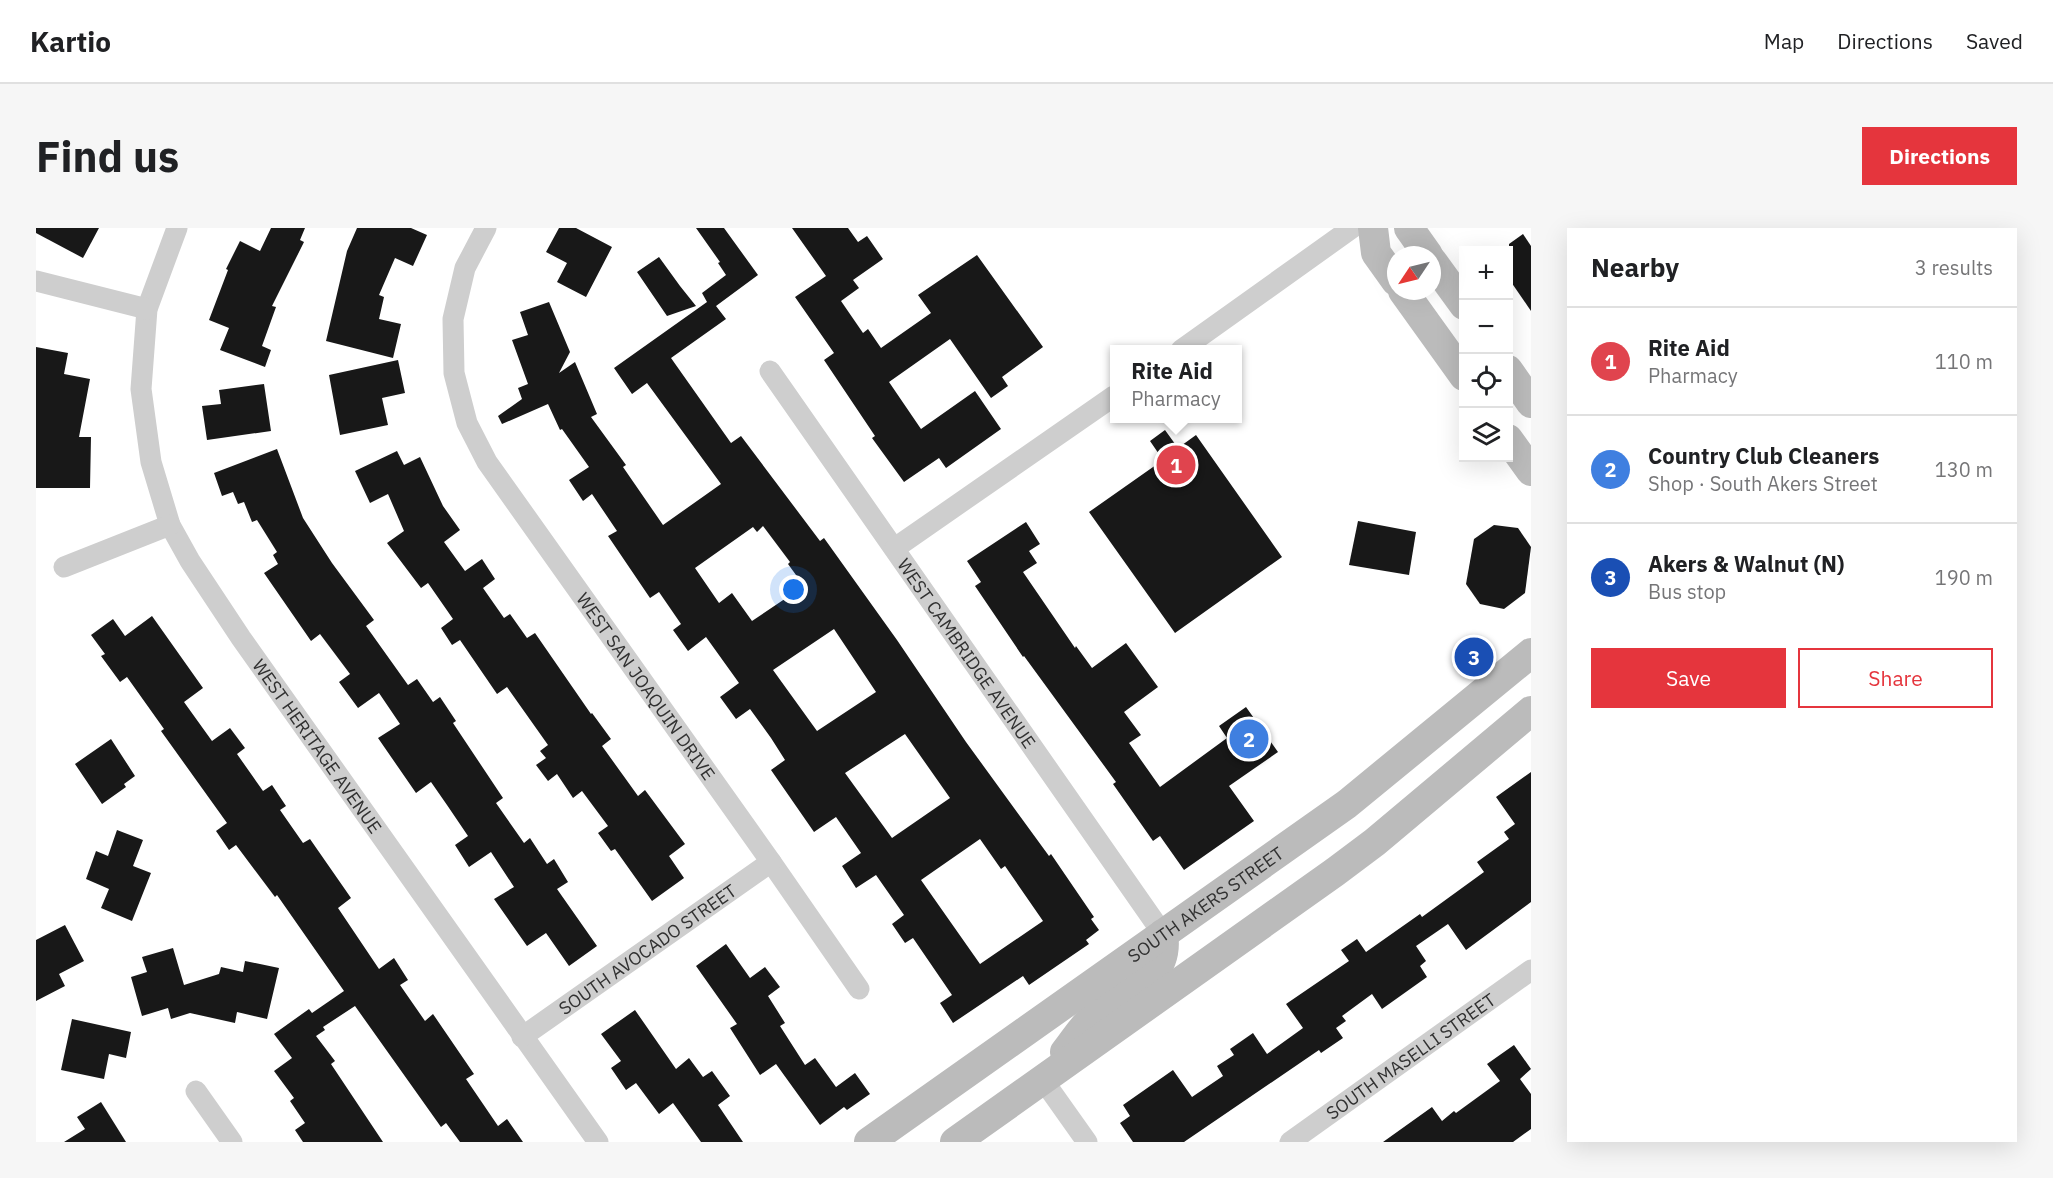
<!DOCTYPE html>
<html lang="en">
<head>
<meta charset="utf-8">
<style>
  body { margin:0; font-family:"IBM Plex Sans",sans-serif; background:#f6f6f6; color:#202124 }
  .controls { position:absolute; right:18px; top:18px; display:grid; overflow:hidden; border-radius:0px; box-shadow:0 6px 24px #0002 }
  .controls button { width:54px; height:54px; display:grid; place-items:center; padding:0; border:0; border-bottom:2px solid #e0e0e0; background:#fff; color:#202124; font:30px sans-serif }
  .compass { position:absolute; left:1351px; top:18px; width:54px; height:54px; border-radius:50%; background:#fff; box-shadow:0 6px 24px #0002; rotate:235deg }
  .you { position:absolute; left:758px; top:362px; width:21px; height:21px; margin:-15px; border:4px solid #fff; border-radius:50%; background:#1a73e8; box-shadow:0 0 0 9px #1a73e833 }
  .badge { display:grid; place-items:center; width:39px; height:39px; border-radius:50%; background:#e5353d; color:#fff; font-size:20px; font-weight:700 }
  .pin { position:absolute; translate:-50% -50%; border:3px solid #fff; box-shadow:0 2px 6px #0006 }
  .popup { position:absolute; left:1074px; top:117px; width:132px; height:78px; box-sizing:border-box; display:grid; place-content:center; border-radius:0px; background:#fff; filter:drop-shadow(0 2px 4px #0005); font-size:20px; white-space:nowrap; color:#757577 }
  .popup b { font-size:22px; color:#202124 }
  .popup::after { content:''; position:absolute; left:50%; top:100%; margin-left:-12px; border:12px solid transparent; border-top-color:#fff }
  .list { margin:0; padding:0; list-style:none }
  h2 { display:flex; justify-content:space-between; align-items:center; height:78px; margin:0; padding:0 24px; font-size:26px }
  h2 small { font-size:20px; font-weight:400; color:#757577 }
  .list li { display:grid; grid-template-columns:39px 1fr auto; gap:18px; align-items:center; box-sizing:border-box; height:108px; padding:0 24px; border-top:2px solid #e0e0e0 }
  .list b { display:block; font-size:22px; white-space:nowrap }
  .list p { margin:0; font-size:20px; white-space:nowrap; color:#757577 }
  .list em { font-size:20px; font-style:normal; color:#757577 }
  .actions { display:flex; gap:12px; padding:18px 24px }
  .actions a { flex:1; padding:14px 0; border:2px solid #e5353d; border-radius:0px; text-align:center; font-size:21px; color:#e5353d }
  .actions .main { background:#e5353d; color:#fff }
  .icon { flex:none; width:33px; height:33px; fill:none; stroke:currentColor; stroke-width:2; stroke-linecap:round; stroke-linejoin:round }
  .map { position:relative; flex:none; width:1495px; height:914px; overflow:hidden; border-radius:0px }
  header { display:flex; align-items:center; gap:36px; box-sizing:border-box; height:84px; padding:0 30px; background:#fff; border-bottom:2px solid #e0e0e0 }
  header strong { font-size:28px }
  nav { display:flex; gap:33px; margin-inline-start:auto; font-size:21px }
  .intro { display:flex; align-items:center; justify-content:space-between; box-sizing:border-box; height:144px; padding:0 36px }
  h1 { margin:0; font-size:42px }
  .button { padding:15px 27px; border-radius:0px; background:#e5353d; color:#fff; font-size:21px; font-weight:700 }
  main { display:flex; gap:36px; padding:0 36px }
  aside { flex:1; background:#fff; border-radius:0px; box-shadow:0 6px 24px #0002 }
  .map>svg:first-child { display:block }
</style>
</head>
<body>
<header>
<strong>Kartio</strong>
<nav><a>Map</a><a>Directions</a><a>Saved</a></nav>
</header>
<div class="intro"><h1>Find us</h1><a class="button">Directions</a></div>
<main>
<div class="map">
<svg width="1495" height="914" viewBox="0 0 1495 914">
  <rect width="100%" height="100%" fill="#fff"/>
  <g fill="#181818" fill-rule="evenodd">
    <path d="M0 0H63L47 30 0 5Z"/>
    <path d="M235 0H269L264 12 268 14 236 78 240 79 226 118 235 122 229 139 184 122 193 100 173 92 192 42 190 41 204 13 224 23Z"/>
    <path d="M321 0H375L391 7 377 38 359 30 343 67 348 69 343 91 365 96 357 130 290 113 311 23Z"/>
    <path d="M523 0H540L576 19 550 69 521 54 531 35 510 24Z"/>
    <path d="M660 0H688L722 47 680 78 690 91 635 130 695 215 705 208 784 313 788 310 861 412 930 514 1013 628 1015 626 1058 689 1055 691 1063 702 1050 712 1053 716 993 757 987 748 917 795 904 775 916 767 877 710 869 715 856 696 868 687 840 647 820 660 806 638 825 625 800 589 778 604 735 542 749 532 735 510 714 481 700 491 684 469 703 455 670 409 652 423 637 402 645 396 623 364 614 370 572 308 581 303 556 266 547 273 533 252 553 239 526 201 524 202 512 176 466 196 462 188 486 171 482 160 492 156 476 112 492 107 484 84 513 74 534 124 523 145 539 134 561 186 555 189 590 237 587 239 627 297 685 256 611 155 596 166 578 140 671 74 666 65 690 47 682 35 684 34ZM727 298 754 334 752 336 768 358 716 393 696 365 683 375 659 340 717 299 721 304ZM798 401 840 464 781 503 737 442ZM869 506 914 570 856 610 809 545ZM944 611 965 641 969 638 1007 693 944 736 885 652Z"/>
    <path d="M756 0H812L822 14 831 8 847 31 817 52 823 60 805 73 827 105 832 101 845 120 895 85 882 67 941 27 1007 119 966 149 972 158 955 170 914 111 853 154 885 201 939 163 965 201 910 240 903 230 868 254 836 210 839 208 788 132 798 125 759 69 790 48Z"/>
    <path d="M1487 6 1495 18V83L1473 51V16Z"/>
    <path d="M623 29 644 58 660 78 631 88 601 44Z"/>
    <path d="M0 119 32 125 28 146 54 151 43 209H55L54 260H0Z"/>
    <path d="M362 132 369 165 346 170 352 197 304 207 293 147Z"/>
    <path d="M228 156 235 203 171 212 166 178 185 176 183 162Z"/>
    <path d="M1129 202 1142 220 1160 207 1246 329 1139 405 1053 284 1127 232 1114 213Z"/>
    <path d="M241 221 267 290 296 335 338 392 330 398 372 457 381 451 397 474 404 469 420 493 417 495 467 570 460 575 488 615 494 610 511 636 518 631 532 654 521 661 561 718 533 738 510 705 491 718 458 671 478 659 455 624 433 639 419 617 432 608 411 577 395 554 380 565 342 510 364 496 343 465 322 480 303 454 314 446 284 406 275 413 228 345 242 336 237 327 241 324 221 292 216 294 208 274 202 276 197 264 186 268 178 245Z"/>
    <path d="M361 223 368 237 384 229 407 278 424 302 408 314 429 343 446 331 459 351 447 360 468 390 474 386 491 410 499 405 555 486 556 485 575 511 566 518 602 568 609 562 649 616 633 628 648 650 616 673 579 621 575 623 562 605 572 598 546 563 537 570 521 546 512 553 500 537 510 530 504 523 512 517 471 459 461 466 424 412 416 417 405 400 417 391 392 355 385 360 351 315 368 303 352 266 334 275 319 243Z"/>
    <path d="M1322 293 1380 304 1373 347 1313 337Z"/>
    <path d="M990 294 1004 316 993 323 1001 335 987 344 1039 420 1040 418 1056 440 1090 415 1122 459 1088 484 1105 507 1093 515 1124 559 1191 510 1183 498 1210 479 1242 524 1193 558 1218 593 1148 642 1124 608 1117 613 1077 556 1080 554 988 428 987 429 939 358 945 354 931 333Z"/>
    <path d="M1458 297 1482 300 1495 319 1489 365 1468 381 1444 376 1430 356 1438 311Z"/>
    <path d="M116 388 167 460 148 474 176 513 194 500 209 520 201 526 227 563 236 557 250 578 244 582 267 615 274 611 315 670 302 680 343 741 358 730 372 752 364 757 389 793 397 786 438 846 430 851 462 898 471 891 487 914H424L410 895 405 899 319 778 287 799 289 802 280 808 299 833 295 836 347 914H267L259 902 269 895 254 873 258 870 238 843 256 830 238 806 273 781 276 785 308 763 241 667 239 669 200 617 193 622 180 603 191 595 125 503 128 501 91 449 84 454 65 428 69 426 55 407 77 391 89 408Z"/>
    <path d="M75 511 99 548 88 556 90 559 66 576 39 536Z"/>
    <path d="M1495 544V674L1430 722 1412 696 1380 718 1390 733 1384 738 1391 749 1346 781 1336 766 1306 788 1310 793 1300 800 1307 810 1285 825 1283 822 1148 914H1097L1084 895 1094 888 1087 877 1137 842 1156 869 1187 848 1181 838 1198 827 1194 821 1217 805 1231 826 1267 800 1250 776 1313 733 1305 722 1321 711 1330 724 1384 686 1386 689 1448 644 1441 634 1473 611 1468 604 1479 596 1460 569Z"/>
    <path d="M81 602 107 612 97 638 115 645 96 693 65 680 73 661 50 651 60 623 72 628Z"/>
    <path d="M29 697 48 733 23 746 29 758 0 773V712Z"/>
    <path d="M690 716 714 750 729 739 744 759 732 768 749 795 744 798 769 837 779 830 800 859 819 845 834 866 811 882 808 879 784 897 740 836 724 847 694 800 701 796 660 738Z"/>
    <path d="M137 720 148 757 183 746 185 739 207 744 209 733 243 740 231 791 201 784 199 795 154 785 135 791 132 780 106 788 95 749 111 744 106 729Z"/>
    <path d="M599 782 640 841 653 830 667 849 676 843 694 868 682 877 707 914H665L637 875 623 886 600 855 590 862 575 840 585 833 565 806Z"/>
    <path d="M36 791 95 804 90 830 73 826 68 851 25 842Z"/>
    <path d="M1478 817 1495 841 1484 851 1495 866V901L1477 914H1347L1396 879 1406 893 1418 883 1420 885 1464 853 1451 836Z"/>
    <path d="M65 874 90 914H28L49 901 41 889Z"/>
  </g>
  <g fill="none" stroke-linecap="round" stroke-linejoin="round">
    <g stroke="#cecece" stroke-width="21">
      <path id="s1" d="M141 0 111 81 105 161 115 234 134 297 154 333 205 410 562 914"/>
      <path id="s2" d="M450 0 429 40 417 91 418 145 431 195 451 234 735 634 823 761"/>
      <path d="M0 53 111 81"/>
      <path d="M1145 122 1316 0"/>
      <path id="s3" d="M734 143 1127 706"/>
      <path d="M859 320 1078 168"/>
      <path d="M28 339 134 297"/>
      <path id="s4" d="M486 809 735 634"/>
      <path d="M1007 852 1051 914"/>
      <path d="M160 863 196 914"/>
      <path id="s5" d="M1254 914 1495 742"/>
    </g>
    <g stroke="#bbb" stroke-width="30">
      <path d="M1337 0 1340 25 1360 53"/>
      <path d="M1373 0 1392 27"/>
      <path d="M1396 33 1428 77"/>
      <path d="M1367 63 1428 148"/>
      <path d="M1472 142 1495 175"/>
      <path d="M1472 211 1495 243"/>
      <path d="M1029 824C1038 813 1046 799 1056 791 1086 766 1135 753 1127 706"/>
      <path id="s6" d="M833 914 1311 576 1495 425"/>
      <path d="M919 914 1299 644 1339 614 1495 483"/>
    </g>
  </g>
  <g text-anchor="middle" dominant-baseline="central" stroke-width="6" stroke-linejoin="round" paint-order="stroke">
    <g font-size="18" fill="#313131" stroke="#fff">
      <text stroke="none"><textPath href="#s3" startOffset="344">WEST CAMBRIDGE AVENUE</textPath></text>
      <text stroke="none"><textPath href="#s2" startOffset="522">WEST SAN JOAQUIN DRIVE</textPath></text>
      <text stroke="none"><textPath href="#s1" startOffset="572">WEST HERITAGE AVENUE</textPath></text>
      <text stroke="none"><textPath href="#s6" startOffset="412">SOUTH AKERS STREET</textPath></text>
      <text stroke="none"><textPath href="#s4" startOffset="153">SOUTH AVOCADO STREET</textPath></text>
      <text stroke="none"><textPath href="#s5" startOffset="148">SOUTH MASELLI STREET</textPath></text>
    </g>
  </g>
</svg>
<div class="controls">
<button>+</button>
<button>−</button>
<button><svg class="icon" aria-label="locate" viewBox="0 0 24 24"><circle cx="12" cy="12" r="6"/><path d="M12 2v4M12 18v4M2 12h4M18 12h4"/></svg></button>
<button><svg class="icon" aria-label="layers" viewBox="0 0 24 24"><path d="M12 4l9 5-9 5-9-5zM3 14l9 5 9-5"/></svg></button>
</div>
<svg class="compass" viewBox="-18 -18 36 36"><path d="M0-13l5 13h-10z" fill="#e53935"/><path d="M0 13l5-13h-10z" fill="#757577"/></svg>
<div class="you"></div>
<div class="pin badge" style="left:1140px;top:237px;background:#e0444e">1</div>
<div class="popup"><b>Rite Aid</b>Pharmacy</div>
<div class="pin badge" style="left:1213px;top:511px;background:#3f7fe0">2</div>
<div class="pin badge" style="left:1438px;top:429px;background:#1a4fb4">3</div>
</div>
<aside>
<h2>Nearby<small>3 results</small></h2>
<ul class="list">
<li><span class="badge" style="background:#e0444e">1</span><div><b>Rite Aid</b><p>Pharmacy</p></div><em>110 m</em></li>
<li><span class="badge" style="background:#3f7fe0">2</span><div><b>Country Club Cleaners</b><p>Shop · South Akers Street</p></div><em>130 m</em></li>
<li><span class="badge" style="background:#1a4fb4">3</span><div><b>Akers &amp; Walnut (N)</b><p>Bus stop</p></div><em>190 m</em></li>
</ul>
<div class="actions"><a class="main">Save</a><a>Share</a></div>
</aside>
</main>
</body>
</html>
